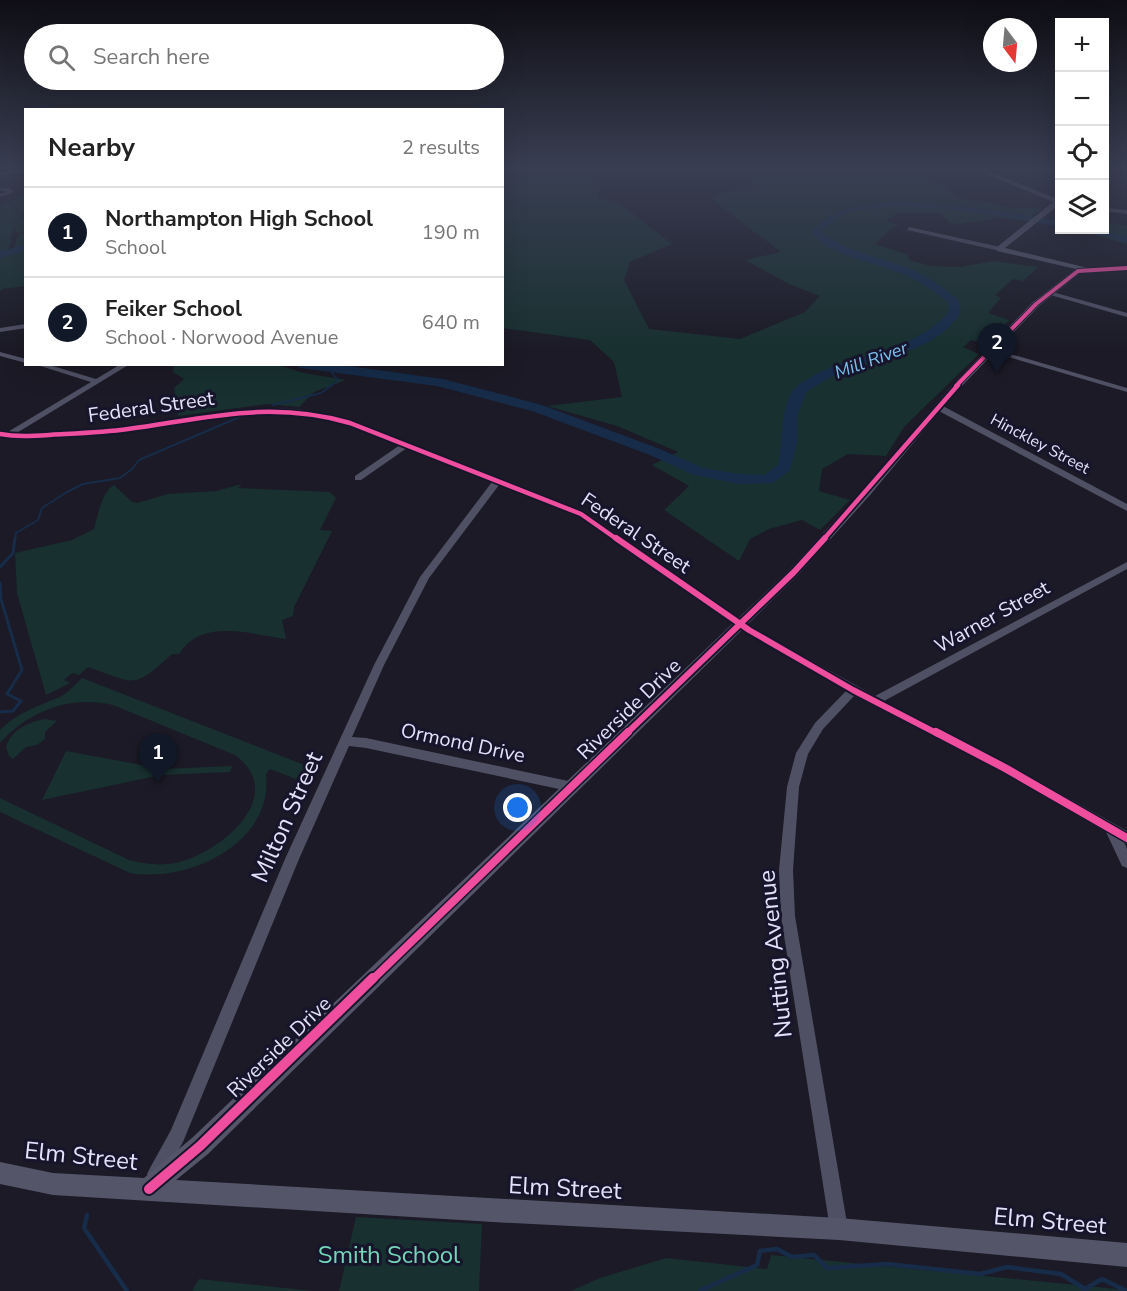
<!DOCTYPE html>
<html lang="en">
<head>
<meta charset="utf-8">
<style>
  body { margin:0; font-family:"Nunito Sans",sans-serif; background:#f6f6f6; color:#222 }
  .controls { position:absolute; right:18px; top:18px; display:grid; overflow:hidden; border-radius:0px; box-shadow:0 6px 24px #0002 }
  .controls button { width:54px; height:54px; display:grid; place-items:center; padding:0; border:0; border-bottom:2px solid #e0e0e0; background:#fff; color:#222; font:30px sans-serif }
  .compass { position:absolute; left:983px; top:18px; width:54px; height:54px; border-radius:50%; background:#fff; box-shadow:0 6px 24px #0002; rotate:164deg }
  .you { position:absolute; left:518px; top:808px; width:21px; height:21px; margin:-15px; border:4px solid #fff; border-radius:50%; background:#1a73e8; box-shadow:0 0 0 9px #1a73e833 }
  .badge { display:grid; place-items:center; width:39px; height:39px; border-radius:50%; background:#111827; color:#fff; font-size:20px; font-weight:700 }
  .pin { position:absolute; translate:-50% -50px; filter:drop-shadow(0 2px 3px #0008) }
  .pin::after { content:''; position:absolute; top:32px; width:21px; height:18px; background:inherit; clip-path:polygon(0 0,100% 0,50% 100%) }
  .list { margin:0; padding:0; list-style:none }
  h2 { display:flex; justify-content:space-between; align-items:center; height:78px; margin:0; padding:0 24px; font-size:26px }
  h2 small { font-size:20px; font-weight:400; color:#767676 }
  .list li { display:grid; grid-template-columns:39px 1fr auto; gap:18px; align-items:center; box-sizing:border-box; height:90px; padding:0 24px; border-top:2px solid #e0e0e0 }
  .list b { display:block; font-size:22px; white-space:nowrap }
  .list p { margin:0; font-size:20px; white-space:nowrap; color:#767676 }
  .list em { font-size:20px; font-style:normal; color:#767676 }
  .icon { flex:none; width:33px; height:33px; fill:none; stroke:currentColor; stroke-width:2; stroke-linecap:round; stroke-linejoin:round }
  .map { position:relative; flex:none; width:1127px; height:1291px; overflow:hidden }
  .search { position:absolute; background:#fff; box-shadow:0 6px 24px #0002; left:24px; top:24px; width:480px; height:66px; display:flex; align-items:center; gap:15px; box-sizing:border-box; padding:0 21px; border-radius:33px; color:#767676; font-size:22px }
  .panel { position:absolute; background:#fff; box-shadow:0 6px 24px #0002; left:24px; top:108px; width:480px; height:258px; border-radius:0px }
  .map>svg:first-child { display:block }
</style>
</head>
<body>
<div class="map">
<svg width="1127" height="1291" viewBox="0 0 1127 1291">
  <rect width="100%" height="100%" fill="#1b1a26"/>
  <g fill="#183030">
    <path d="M503 169H580L600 185 597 197 619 203 672 244 630 262 624 280 649 329 740 339 805 312 820 296 789 284 745 260 781 252 711 199 715 194 757 188 728 169H735L754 176 806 177 792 169H914L963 199 988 202 1010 208H1043L1026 221 996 217 994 219 953 225 938 213H898L886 221 899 225 893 227 875 244 908 255 909 260 931 266 961 267 993 261 1038 267 1023 281 1013 279 995 295 1001 298 988 313 1009 320 988 344 971 340 963 347 979 354 904 427 886 456 848 454 822 469 819 491 850 500 820 530 802 520 769 529 750 539 739 561 664 510 689 486 652 465 678 452 617 426 547 406 622 397 614 362 590 340 503 328Z"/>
    <path d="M25 195V210L19 222 25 215V232L15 233 17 225 9 239H12L7 253 13 251 19 234 25 233V286L2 289 0 292V206C10 203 16 197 25 195Z"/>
    <path d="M1105 221 1125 226 1127 224V244L1078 230 1061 235 1052 232 1060 230H1104Z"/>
    <path d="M275 364 304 373 346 380 314 392 299 407 267 404 178 416 174 388 184 379 173 372 174 365Z"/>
    <path d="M242 484 238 488 330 492 336 498 320 530 332 531 294 607 293 616 282 620 286 639C250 634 202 618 179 654H172C132 690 137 684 88 667L79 675 72 673 64 680 70 683 46 695 17 593 15 553 72 540 94 529C98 515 101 493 114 485L132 502 137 503 168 494 216 491Z"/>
    <path d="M82 678 307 766 296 779 270 769 266 774C274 843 189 883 130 873L0 812V798L129 860C145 864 159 866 175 863 219 854 290 796 235 755L113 705C70 695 29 711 0 743V730C18 712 38 706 60 697 68 693 75 684 82 678Z"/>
    <path d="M45 719 57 721 45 732V739L37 745 26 747 13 759 9 756 6 747C11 730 28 722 45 719Z"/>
    <path d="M66 751 163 769 232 766 230 772 161 775 42 800Z"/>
    <path d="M356 1217 482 1224 479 1291H339Z"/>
    <path d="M771 1255 1127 1290V1291H571L600 1278 666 1258 767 1269Z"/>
    <path d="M199 1279 313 1291H192Z"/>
  </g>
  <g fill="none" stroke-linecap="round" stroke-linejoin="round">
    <path stroke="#162c49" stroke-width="1.5" d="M328 368 338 380 330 386"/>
    <g stroke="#162c49" stroke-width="2">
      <path d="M273 405 321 393 332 385"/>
      <path d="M15 540 16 533 38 520 42 508 67 492 83 484 120 478 132 469 139 460 242 416"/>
    </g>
    <g stroke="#162c49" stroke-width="3">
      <path d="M0 567 13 553 15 538"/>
      <path d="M0 583 1 599 22 670 7 694 21 701 13 711 0 712"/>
    </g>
    <g stroke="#162c49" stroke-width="4.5">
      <path d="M87 1215 84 1228 127 1291"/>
      <path d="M699 1291 757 1265 760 1251 777 1249 792 1257 814 1255 827 1268 887 1264 980 1274 1007 1267 1061 1274 1085 1289 1102 1279 1127 1291"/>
    </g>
    <g fill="#162c49" fill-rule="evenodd">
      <path d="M892 202C949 203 1004 211 1060 221V227C1010 217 877 192 835 219 830 223 826 229 822 233 847 251 876 256 905 267 925 274 941 286 958 299L961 313C932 352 898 352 855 366 838 372 822 382 806 392L797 417V443L790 470 773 483 739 484 694 475 650 455 532 411 437 386 300 368 294 364H334L443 379 542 405 660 449 703 468 739 474 764 475 778 465C783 442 780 408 794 389 798 384 807 380 813 376 859 350 912 354 949 312L948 302C933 290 918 280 900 273 871 261 834 258 811 233 834 206 858 206 892 202Z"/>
      <path d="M1081 230H1097L1127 236V242Z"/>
      <path d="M26 244V250L0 258V252Z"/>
    </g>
    <g fill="#505065" fill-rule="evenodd">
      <path d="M26 171V173L0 174V172Z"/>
      <path d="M0 188H10L14 192 0 197V194L8 192 0 190Z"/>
      <path d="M1104 208 1127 210V214L1104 211Z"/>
      <path d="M909 227 1000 247 1003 249 1000 251 907 230Z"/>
      <path d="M1049 291 1127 313V317L1047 294V292Z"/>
      <path d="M26 324V328L0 332V328Z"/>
      <path d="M990 348 1127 388V392L988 351V349Z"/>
      <path d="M0 352 26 359V363L0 356Z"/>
      <path d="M34 364H46L96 379 121 364H130L15 434 119 428 217 413 270 408 297 409 323 413 353 421 584 512 753 628 875 696 1127 562V569L884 701 1009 765 1127 831V844L1124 842 1127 849V868L1122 866 1106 832 1001 771 854 696 823 729 808 754 799 787 793 870 795 916 848 1229 845 1235 839 1238 833 1235 830 1229 781 916 779 870 787 787 796 753 815 723 846 691 745 632 578 516 499 485 429 578 384 665 352 737 366 738 573 782 577 783 579 787 577 791 573 792 366 748 349 746 299 859 183 1142 162 1180 156 1183 150 1180 147 1174 150 1168 171 1130 285 859 374 665 420 577 492 482 407 448 361 480H355V476L400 445C357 428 316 412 268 413 220 414 174 425 127 432 105 435 82 435 59 437 41 438 17 443 0 436V432L6 433 91 382Z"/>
      <path d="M935 405H941L1127 504V511L935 409Z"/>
    </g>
    <path fill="#55556a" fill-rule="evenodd" d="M975 169H983L1060 200 1056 207 1005 248 1088 268 1127 266V270L1080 273 1039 306 955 393 870 495 798 575 208 1154 176 1180 839 1218 1127 1243V1267L839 1240 493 1222 53 1195 0 1184V1162L53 1173 144 1178 192 1138 790 569 862 491 949 389 1033 302 1076 269 997 251V247L1053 202Z"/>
    <g stroke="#17152b" stroke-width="6">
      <path id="cycleway-far4" d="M956 386 1036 304 1078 271 1127 268"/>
    </g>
    <g stroke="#17152b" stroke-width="8">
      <g id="cycleway-far3">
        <path d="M0 434C21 438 42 435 64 434 85 433 107 432 128 429 208 418 269 400 350 423L581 514 618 540"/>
        <path d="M823 540 958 385"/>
      </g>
    </g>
    <g stroke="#17152b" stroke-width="10">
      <g id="cycleway-far2">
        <path d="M616 538 749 630 853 690 938 734"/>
        <path d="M626 734 794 572 825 538"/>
      </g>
    </g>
    <g stroke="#17152b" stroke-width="11">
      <g id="cycleway-far1">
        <path d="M936 732 1005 768 1127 838"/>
        <path d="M372 980 628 732"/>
      </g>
    </g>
    <g stroke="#17152b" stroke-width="14">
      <path id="cycleway" d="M149 1189 200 1146 373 978"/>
    </g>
    <use href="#cycleway-far4" stroke="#ef4d9e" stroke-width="4"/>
    <use href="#cycleway-far3" stroke="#ef4d9e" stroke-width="4.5"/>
    <use href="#cycleway-far2" stroke="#ef4d9e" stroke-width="6"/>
    <use href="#cycleway-far1" stroke="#ef4d9e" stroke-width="8"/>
    <use href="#cycleway" stroke="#ef4d9e" stroke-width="10"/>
  </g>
  <linearGradient id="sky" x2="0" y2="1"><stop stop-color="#0f0e15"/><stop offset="0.48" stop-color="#393e52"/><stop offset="1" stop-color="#393e52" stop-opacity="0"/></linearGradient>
  <rect width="1127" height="350" fill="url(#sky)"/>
  <g text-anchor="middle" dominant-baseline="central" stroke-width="6" stroke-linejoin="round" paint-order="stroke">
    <g font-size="16" fill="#e3e1fc" stroke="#17152b">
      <text transform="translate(1040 444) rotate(28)">Hinckley Street</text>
    </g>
    <g font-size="18" font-style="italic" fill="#7bc1f0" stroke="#17152b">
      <text transform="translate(871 360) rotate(-20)">Mill River</text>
    </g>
    <g font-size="20" fill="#e3e1fc" stroke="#17152b">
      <text transform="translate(151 407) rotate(-8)">Federal Street</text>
      <text transform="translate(636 533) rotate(34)">Federal Street</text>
      <text transform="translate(992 617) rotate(-29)">Warner Street</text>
      <text transform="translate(629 709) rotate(-44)">Riverside Drive</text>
      <text transform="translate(463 743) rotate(12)">Ormond Drive</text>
      <text transform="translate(279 1047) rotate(-44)">Riverside Drive</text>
    </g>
    <g font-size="24" fill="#e3e1fc" stroke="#17152b">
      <text transform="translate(287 817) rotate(-66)">Milton Street</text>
      <text transform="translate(775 954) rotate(-96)">Nutting Avenue</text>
      <text transform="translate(81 1156) rotate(6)">Elm Street</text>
      <text transform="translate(565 1188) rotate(3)">Elm Street</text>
      <text transform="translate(1050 1221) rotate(5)">Elm Street</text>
    </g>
    <g font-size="24" fill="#74d5b7" stroke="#17152b">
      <text x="389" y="1255">Smith School</text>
    </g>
  </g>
</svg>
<div class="controls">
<button>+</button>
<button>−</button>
<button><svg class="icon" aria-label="locate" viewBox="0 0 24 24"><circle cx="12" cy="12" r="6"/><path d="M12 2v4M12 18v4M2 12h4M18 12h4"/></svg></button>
<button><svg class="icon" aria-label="layers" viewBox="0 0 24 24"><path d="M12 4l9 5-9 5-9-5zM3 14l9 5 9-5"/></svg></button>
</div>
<svg class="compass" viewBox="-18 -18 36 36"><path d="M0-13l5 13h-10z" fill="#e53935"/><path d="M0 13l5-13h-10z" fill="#767676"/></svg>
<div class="you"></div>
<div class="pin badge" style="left:158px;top:783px">1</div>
<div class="pin badge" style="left:997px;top:373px">2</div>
<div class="search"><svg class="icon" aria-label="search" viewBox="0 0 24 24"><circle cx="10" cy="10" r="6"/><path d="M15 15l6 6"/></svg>Search here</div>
<section class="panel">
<h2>Nearby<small>2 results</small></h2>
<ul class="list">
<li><span class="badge">1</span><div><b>Northampton High School</b><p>School</p></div><em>190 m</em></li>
<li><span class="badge">2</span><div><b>Feiker School</b><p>School · Norwood Avenue</p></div><em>640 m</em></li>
</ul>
</section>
</div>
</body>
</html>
